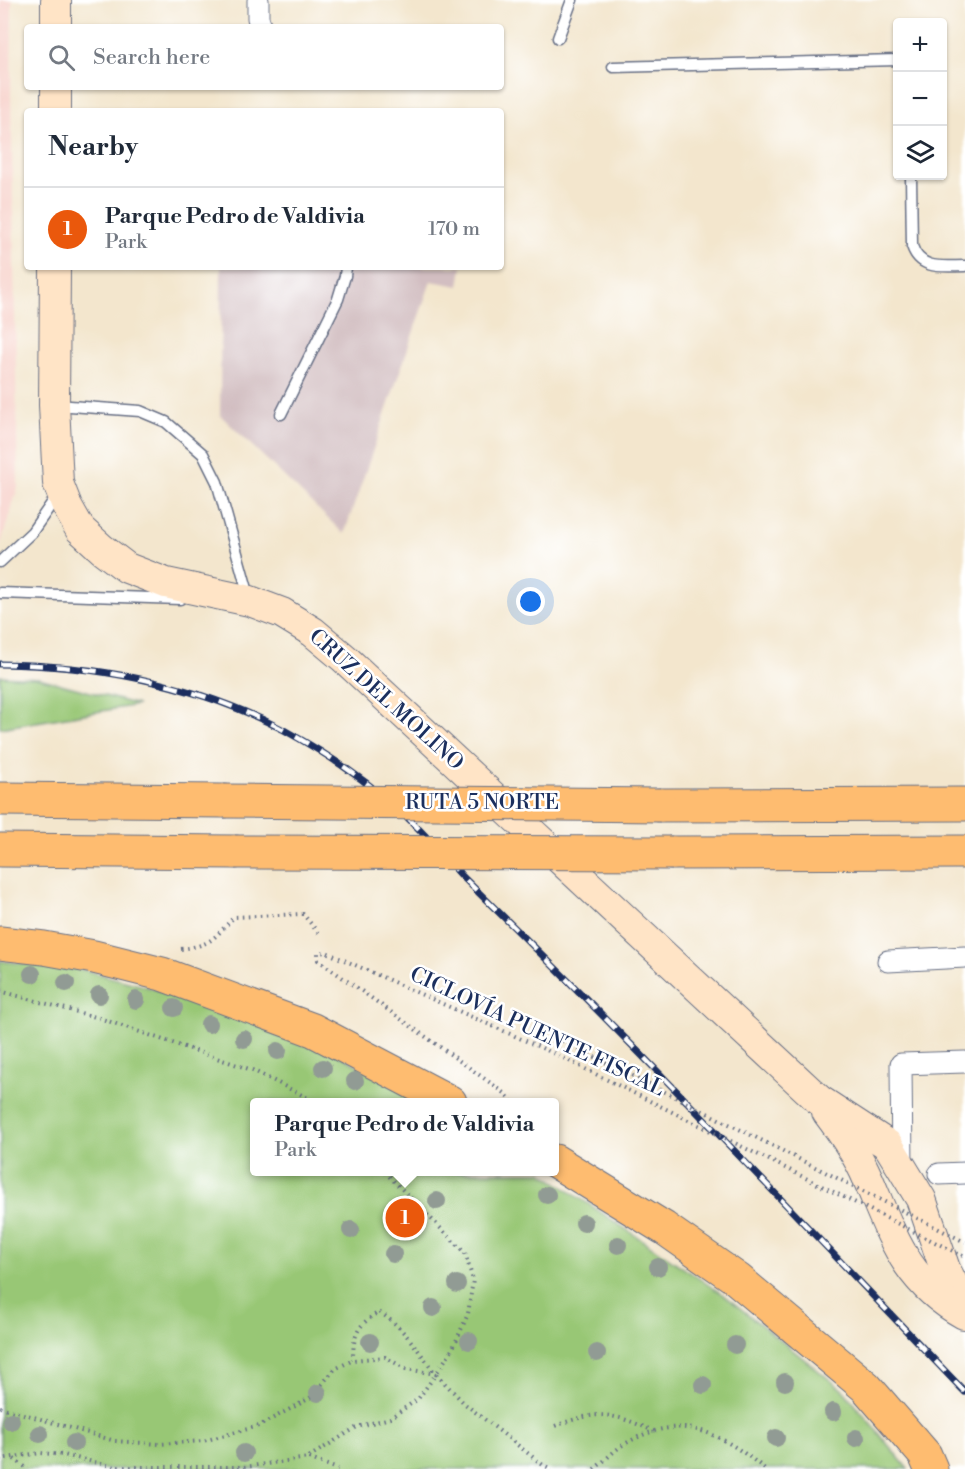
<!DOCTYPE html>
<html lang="en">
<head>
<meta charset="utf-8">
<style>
  body { margin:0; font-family:"Libre Bodoni",serif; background:#f6f6f7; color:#1f2937 }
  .controls { position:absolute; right:18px; top:18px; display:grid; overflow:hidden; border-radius:6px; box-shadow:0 2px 4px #0004 }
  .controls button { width:54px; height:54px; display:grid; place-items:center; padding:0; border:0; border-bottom:2px solid #e0e1e3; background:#fff; color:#1f2937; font:30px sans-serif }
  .you { position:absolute; left:531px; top:602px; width:21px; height:21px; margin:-15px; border:4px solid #fff; border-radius:50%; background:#1a73e8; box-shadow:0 0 0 9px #1a73e833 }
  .badge { display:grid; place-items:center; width:39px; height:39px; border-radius:50%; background:#ea580c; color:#fff; font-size:20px; font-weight:700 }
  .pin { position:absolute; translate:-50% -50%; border:3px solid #fff; box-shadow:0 2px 6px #0006 }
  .popup { position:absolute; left:250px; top:1098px; width:309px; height:78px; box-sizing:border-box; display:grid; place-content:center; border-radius:6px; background:#fff; filter:drop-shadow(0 2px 4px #0005); font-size:20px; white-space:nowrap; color:#747a83 }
  .popup b { font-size:22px; color:#1f2937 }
  .popup::after { content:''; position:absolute; left:50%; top:100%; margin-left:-12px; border:12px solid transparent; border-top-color:#fff }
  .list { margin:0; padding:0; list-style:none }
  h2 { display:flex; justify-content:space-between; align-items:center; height:78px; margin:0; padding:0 24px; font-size:26px }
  h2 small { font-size:20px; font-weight:400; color:#747a83 }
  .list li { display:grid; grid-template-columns:39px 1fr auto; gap:18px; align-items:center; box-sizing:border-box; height:84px; padding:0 24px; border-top:2px solid #e0e1e3 }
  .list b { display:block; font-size:22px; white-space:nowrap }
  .list p { margin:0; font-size:20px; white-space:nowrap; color:#747a83 }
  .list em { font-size:20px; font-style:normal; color:#747a83 }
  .icon { flex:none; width:33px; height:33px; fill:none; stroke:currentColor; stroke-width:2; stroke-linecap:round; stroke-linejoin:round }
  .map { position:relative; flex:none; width:965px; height:1469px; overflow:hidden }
  .search { position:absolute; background:#fff; box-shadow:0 2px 4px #0004; left:24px; top:24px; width:480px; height:66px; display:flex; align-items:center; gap:15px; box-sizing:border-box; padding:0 21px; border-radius:6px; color:#747a83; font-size:22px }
  .panel { position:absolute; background:#fff; box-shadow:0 2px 4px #0004; left:24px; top:108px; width:480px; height:162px; border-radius:6px }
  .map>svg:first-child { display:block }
</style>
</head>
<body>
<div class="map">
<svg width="965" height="1469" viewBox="0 0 965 1469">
  <rect width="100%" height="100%" fill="#fff"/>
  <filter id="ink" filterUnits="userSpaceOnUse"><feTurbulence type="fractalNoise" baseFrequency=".0167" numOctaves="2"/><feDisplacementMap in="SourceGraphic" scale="12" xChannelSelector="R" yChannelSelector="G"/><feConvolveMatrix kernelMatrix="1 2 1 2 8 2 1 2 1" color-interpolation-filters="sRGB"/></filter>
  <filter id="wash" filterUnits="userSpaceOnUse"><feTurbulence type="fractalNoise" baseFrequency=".008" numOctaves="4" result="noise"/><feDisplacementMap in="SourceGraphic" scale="24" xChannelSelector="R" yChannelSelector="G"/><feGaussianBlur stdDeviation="1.35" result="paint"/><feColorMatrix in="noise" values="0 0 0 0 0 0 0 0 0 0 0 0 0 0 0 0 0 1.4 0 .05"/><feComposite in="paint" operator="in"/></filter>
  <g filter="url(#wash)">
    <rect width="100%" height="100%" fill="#f3e6cd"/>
    <path fill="#f7d0c9" d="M0 0H12L11 95 18 487 0 546Z"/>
    <path fill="#d2bec1" d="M221 267H462L459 286 431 281 344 534 220 415Z"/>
    <g fill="#98c775" stroke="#5a7b6a" stroke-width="1.5">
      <path d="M0 676 39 678 138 705 0 728Z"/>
      <path d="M0 961 84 970 158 990 312 1040 423 1102H255V1172H541L725 1296 844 1391 908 1469H0Z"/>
    </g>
  </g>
  <g filter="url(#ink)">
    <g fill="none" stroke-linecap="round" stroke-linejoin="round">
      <g stroke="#676f85" stroke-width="13">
        <g id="lane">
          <path d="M558 38 572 0"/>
          <path d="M613 67 898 60"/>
          <path d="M911 176 912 246C920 271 944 266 965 266"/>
          <path d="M56 405 140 411 166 422 203 454 217 482 249 596"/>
          <path d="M281 414 338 299 345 276 346 267"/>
          <path d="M0 562 32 532 59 493"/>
          <path d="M0 593 180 599"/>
        </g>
      </g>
      <g stroke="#676f85" stroke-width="23">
        <g id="street">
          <path d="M258 0V18L261 27"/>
          <path d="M888 961 965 957"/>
          <path d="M902 1168 901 1064 965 1062"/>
          <path d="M939 1174 965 1173"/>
        </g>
      </g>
      <g stroke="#676f85" stroke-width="32">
        <g id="secondary">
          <path d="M56 27V0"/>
          <path d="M56 111V87"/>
          <path d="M55 267 54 405 58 483 67 506 80 529 102 549 127 568 166 583 250 601 282 613 313 632 344 658 819 1100 888 1145 921 1199 945 1269 965 1306"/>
          <path d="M827 1112C843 1133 858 1155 868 1179 893 1237 905 1281 964 1314"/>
        </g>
      </g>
      <g stroke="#676f85" stroke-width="35">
        <g id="highway">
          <path d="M0 799 224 801"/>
          <path d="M660 805 965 804"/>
          <path d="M0 850 235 852"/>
          <path d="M672 853 965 852"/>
          <path d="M0 943 44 948 94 957 162 974 313 1030 450 1102"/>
          <path d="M555 1161 664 1228 737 1279 866 1387 925 1455 931 1469"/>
        </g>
      </g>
      <g stroke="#676f85" stroke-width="4" stroke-dasharray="1.5 4.5" stroke-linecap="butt">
        <path d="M181 949C212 945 213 939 234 917L303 914 320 935"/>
        <path d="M0 991 99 1018 252 1070 316 1102"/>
        <path d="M512 1102 506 1094 318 960V953L326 952 553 1053"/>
        <path d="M385 1172 465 1253 473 1280 468 1314 453 1348 436 1374"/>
        <path d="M0 1407 115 1441 159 1444 203 1441 259 1426 310 1398 335 1369 353 1360 385 1357 406 1369 436 1374C418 1351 404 1327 379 1312 357 1325 353 1335 353 1360"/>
        <path d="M555 1426C600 1409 612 1413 654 1431"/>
        <path d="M309 1457 357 1427 390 1418 418 1399 436 1374 465 1404 543 1465 552 1469"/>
        <path d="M0 1459 40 1453 64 1455 115 1467H244L308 1458 338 1469"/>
        <path d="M14 1459 28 1469"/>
        <path d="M594 1469C604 1462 613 1451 623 1445 680 1411 718 1431 765 1469"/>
      </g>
      <use href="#lane" stroke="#fff" stroke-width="10"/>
      <use href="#street" stroke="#fff" stroke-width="21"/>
      <use href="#secondary" stroke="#ffe4c6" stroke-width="30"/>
      <use href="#highway" stroke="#febc70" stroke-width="33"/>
      <g stroke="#1b2f5e" stroke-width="7">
        <path id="rail" d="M0 664C99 665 195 684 284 730 324 752 363 778 397 808 421 829 441 853 462 876 484 898 507 920 529 942 678 1089 820 1241 965 1392"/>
      </g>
      <use href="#rail" stroke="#fff" stroke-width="4.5" stroke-dasharray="14" stroke-linecap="butt"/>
      <g stroke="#676f85" stroke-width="35" stroke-linecap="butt">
        <g id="highway-bridge">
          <path d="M224 801 660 805"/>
          <path d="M235 852 672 853"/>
        </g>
      </g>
      <g stroke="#676f85" stroke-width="4" stroke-dasharray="1.5 4.5" stroke-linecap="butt">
        <path d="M557 1038 965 1242"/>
        <path d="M553 1053 965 1257"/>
      </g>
      <use href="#highway-bridge" stroke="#febc70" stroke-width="33"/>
    </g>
    <g fill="#919b94">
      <circle cx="32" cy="974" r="9"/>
      <circle cx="66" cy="983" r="9"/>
      <circle cx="99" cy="995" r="9"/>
      <circle cx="136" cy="1000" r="9"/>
      <circle cx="174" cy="1008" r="9"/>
      <circle cx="209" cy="1024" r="9"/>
      <circle cx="244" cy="1039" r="9"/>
      <circle cx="278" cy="1051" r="9"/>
      <circle cx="323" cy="1068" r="9"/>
      <circle cx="355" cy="1081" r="9"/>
      <circle cx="547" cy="1195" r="9"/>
      <circle cx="437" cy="1201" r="9"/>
      <circle cx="584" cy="1223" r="9"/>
      <circle cx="351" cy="1230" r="9"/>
      <circle cx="618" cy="1245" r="9"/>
      <circle cx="393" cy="1254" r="9"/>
      <circle cx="658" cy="1267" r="9"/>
      <circle cx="457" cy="1284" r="9"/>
      <circle cx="433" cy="1308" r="9"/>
      <circle cx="469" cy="1341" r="9"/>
      <circle cx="370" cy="1342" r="9"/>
      <circle cx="735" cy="1345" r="9"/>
      <circle cx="597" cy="1353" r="9"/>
      <circle cx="785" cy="1382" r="9"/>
      <circle cx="703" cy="1385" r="9"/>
      <circle cx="318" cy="1393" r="9"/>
      <circle cx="833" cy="1412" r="9"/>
      <circle cx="11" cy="1421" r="9"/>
      <circle cx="40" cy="1434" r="9"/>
      <circle cx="776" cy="1438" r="9"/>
      <circle cx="856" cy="1438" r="9"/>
      <circle cx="74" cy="1443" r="9"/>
      <circle cx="244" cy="1453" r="9"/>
    </g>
  </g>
  <g text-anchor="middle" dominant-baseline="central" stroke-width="5" stroke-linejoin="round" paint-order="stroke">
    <g font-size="21" fill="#1b2f5e" stroke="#fff">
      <text transform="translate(386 700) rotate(42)">CRUZ DEL MOLINO</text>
      <text x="482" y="803">RUTA 5 NORTE</text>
      <text transform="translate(537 1032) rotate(25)">CICLOVÍA PUENTE FISCAL</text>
    </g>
  </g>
</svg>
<div class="controls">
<button>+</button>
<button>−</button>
<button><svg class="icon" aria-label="layers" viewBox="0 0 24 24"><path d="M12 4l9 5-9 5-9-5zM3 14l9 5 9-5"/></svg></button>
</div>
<div class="you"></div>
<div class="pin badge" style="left:405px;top:1218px">1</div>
<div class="popup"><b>Parque Pedro de Valdivia</b>Park</div>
<div class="search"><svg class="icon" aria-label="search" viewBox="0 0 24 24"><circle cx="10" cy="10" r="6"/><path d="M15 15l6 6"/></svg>Search here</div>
<section class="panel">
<h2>Nearby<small></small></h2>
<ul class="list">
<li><span class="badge">1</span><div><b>Parque Pedro de Valdivia</b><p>Park</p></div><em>170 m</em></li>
</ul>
</section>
</div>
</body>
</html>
